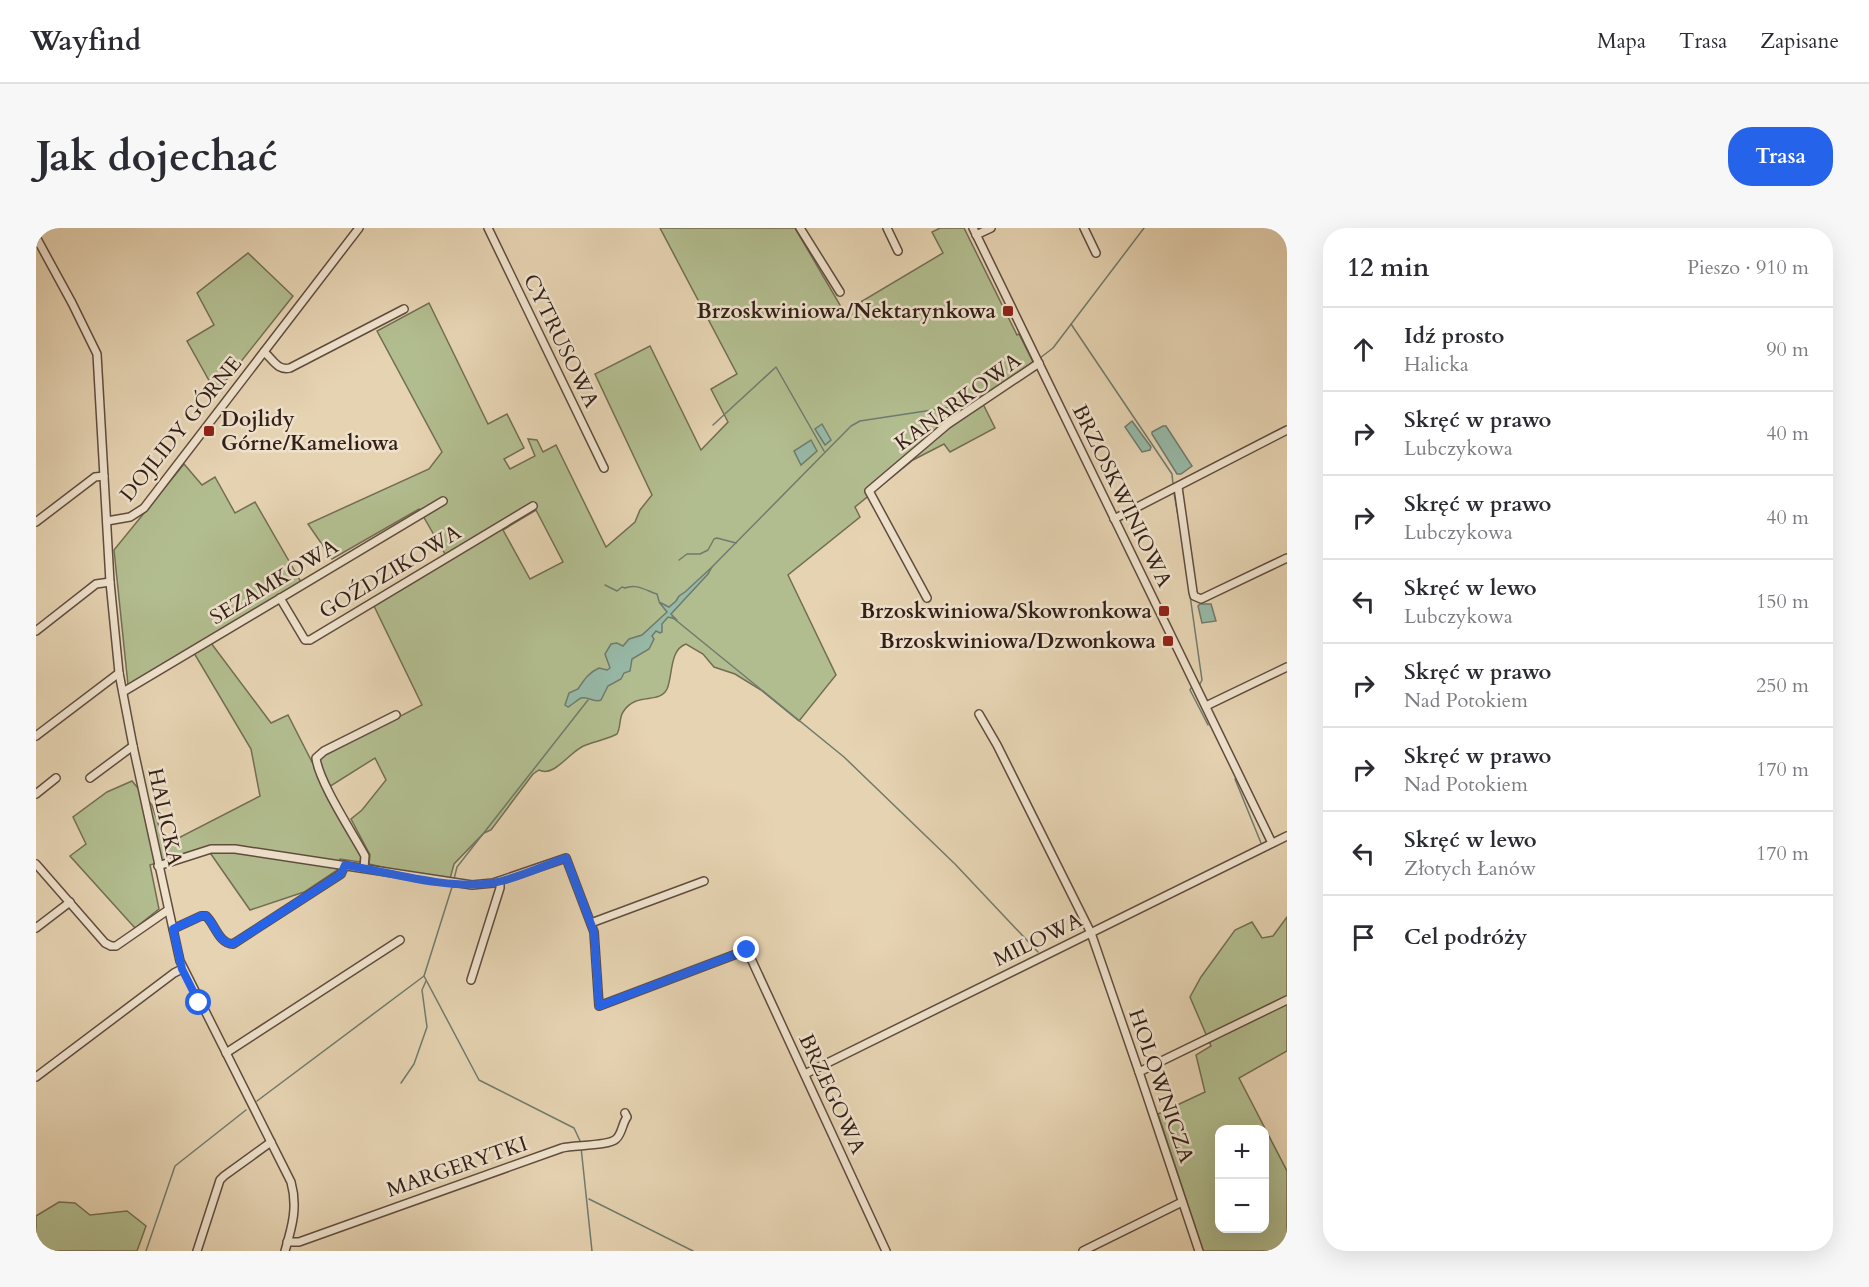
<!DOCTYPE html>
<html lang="pl">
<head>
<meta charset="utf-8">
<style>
  body { margin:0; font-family:Cardo,serif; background:#f7f7f7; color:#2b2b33 }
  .controls { position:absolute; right:18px; bottom:18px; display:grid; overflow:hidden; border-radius:12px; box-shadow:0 6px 24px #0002 }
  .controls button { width:54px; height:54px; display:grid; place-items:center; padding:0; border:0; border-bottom:2px solid #e1e1e2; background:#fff; color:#2b2b33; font:30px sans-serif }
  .stop { position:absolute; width:18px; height:18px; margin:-14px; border:4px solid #2563eb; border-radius:50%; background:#fff }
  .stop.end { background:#2563eb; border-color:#fff; box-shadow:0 2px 6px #0008 }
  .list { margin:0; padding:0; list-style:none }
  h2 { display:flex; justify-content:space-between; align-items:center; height:78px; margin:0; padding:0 24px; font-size:26px }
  h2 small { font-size:20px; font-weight:400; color:#7c7c81 }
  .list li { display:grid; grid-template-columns:39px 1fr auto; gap:18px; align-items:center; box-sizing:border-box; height:84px; padding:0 24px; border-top:2px solid #e1e1e2 }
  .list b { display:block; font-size:22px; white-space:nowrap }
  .list p { margin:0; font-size:20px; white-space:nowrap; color:#7c7c81 }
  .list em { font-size:20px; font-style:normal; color:#7c7c81 }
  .icon { flex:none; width:33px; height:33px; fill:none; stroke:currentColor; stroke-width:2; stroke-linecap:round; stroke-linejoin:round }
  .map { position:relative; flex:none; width:1251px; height:1023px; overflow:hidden; border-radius:24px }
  header { display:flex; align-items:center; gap:36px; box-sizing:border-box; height:84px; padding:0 30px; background:#fff; border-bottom:2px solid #e1e1e2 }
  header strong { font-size:28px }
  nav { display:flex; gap:33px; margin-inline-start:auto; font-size:21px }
  .intro { display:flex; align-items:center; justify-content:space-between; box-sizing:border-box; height:144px; padding:0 36px }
  h1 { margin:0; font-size:42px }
  .button { padding:15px 27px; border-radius:24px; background:#2563eb; color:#fff; font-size:21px; font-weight:700 }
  main { display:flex; gap:36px; padding:0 36px }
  aside { flex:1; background:#fff; border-radius:24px; box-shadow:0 6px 24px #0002 }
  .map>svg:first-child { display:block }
</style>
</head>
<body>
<header>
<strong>Wayfind</strong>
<nav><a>Mapa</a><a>Trasa</a><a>Zapisane</a></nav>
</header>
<div class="intro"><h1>Jak dojechać</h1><a class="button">Trasa</a></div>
<main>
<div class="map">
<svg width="1251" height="1023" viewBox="0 0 1251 1023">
  <rect width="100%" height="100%" fill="#e6d3b2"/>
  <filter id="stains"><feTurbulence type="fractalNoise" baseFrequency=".00333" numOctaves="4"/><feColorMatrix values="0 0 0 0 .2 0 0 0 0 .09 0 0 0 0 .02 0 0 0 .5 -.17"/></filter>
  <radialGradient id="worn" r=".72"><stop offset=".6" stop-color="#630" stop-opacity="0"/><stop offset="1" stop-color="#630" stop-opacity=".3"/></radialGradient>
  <g fill="#b2bd8f" stroke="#726e54" stroke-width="1.5" fill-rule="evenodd">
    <path d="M624 0H759L808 84 907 25 896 4 904 0H928L981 107 983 106 997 134 944 170 959 200 914 224 908 216 877 232 819 279 824 289 752 347 800 447 763 493 725 462 699 446 678 439 667 426 650 416C633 422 637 448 631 461 623 477 600 463 587 484 583 490 585 499 581 506 571 511 561 513 550 517 534 522 519 550 503 542L497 546 455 602 448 605 418 636 414 651 376 646 333 636 334 627 315 591 326 582 350 552 339 530 288 562 325 628 324 634 304 631 301 642 268 664 214 682 170 619 114 637 123 681 99 700 34 628 50 616 37 589 71 564 96 553 116 577 129 617 224 568 215 521 158 425 175 415 235 495 252 487 276 534 386 477 338 378 413 333 383 281 296 331 272 296 393 241 406 224 341 103 393 75 452 196 471 186 488 220 468 231 474 241 499 228 492 211 501 212 507 224 520 217 570 319 599 294 604 282 616 267 559 146 614 118 665 222 692 194 675 161 701 146ZM500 282 527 334 494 351 467 302Z"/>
    <path d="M212 25 257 68 180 165 151 113 178 97 161 65Z"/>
    <path d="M148 236 166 257 179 249 199 285 219 274 265 354 92 457 78 322Z"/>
    <path d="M1251 689V823L1203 850 1251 943V1023H1167L1122 886 1169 864 1160 827 1175 818 1154 769 1165 749 1199 702 1216 694 1226 710 1237 708ZM1184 902H1228V1000H1184Z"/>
    <path d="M23 974 39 975 54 987 91 983 110 998 101 1023H0V988Z"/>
  </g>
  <g fill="#97b9a7" stroke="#6f7b6e" stroke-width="1.5">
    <path d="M1096 193 1115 219 1114 222 1106 224 1089 199Z"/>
    <path d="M786 196 795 212 789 217 779 201Z"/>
    <path d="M1127 198H1130L1156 238 1145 246H1141L1116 206V204Z"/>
    <path d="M775 212 781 223 765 237 758 223Z"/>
    <path d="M676 339 672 346 635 386 640 391 632 389 626 396V404L624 405 620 403 616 408 618 411 613 421 596 431 594 443 588 445 585 451 572 458 565 472C557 475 553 468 545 470 541 472 536 477 532 479L529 477 533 465 542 461C548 452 552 445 563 440L571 442 574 440 569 426 575 416 581 415 587 418 593 411 606 407 631 384 623 374 633 379 640 373 643 368 649 364Z"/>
    <path d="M1164 376H1175L1180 393 1166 395 1162 378Z"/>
  </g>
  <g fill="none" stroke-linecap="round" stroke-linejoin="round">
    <g stroke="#6f7b6e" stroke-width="1.5">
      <path d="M1035 96 1136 246 1137 256"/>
      <path d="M1004 130 1017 120 1108 0"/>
      <path d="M677 197 740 139 788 223"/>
      <path d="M1138 265 1145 304"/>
      <path d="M1147 318 1166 452 1164 456"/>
      <path d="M643 332 651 326H664L672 322 678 311 681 310 700 315"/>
      <path d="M676 339 815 198 824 193 929 177 941 173 997 134"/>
      <path d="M569 357 581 363 586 359 589 360C600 355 611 363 621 366L623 373"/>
      <path d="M636 389 808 529 919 636 1002 724"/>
      <path d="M1155 460 1154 462 1172 497"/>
      <path d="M1199 551 1225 615"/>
      <path d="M418 651 421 639 552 472"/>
      <path d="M1138 668 1228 623"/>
      <path d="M388 748 443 852 538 900 545 915"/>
      <path d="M365 855 378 836 391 799 386 762 390 753"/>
      <path d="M221 873 388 748 416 659"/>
      <path d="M545 919 556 1023"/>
      <path d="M553 971 657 1023"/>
      <path d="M110 1023 139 938 210 882"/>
    </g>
    <g stroke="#604c3e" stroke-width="10">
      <g id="street">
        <path d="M452 0 568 240"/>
        <path d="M764 0 804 64"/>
        <path d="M851 0 862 23"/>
        <path d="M937 0 1236 615"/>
        <path d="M1048 0 1060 25"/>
        <path d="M940 7 955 0"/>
        <path d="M0 9 36 75 61 126 74 354 83 445 97 518 144 733 255 954C262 979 256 999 249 1023"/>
        <path d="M228 124C237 131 241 143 254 140L368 81"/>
        <path d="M1142 259 1157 364 1158 368 1165 371 1251 330"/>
        <path d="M1078 291 1251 202"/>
        <path d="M71 293 94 289 108 280 323 0"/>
        <path d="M0 294 59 249 68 248"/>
        <path d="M244 370 269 412H274L497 278"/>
        <path d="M891 370 833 263 912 196 1003 135"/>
        <path d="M0 403 60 356 74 354"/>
        <path d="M87 464 407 273"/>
        <path d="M1170 478 1251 439"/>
        <path d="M943 486 961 517 1055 705 1103 844 1163 1023"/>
        <path d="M0 508 83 445"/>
        <path d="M54 550 97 518"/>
        <path d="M0 566 20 550"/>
        <path d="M0 636 69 715 75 718H80L132 682"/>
        <path d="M122 638 175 621H199L436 657 457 655 530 630 558 704 563 778 711 722 850 1023"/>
        <path d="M328 640 329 628C316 604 283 554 280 530L288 523 360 487"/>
        <path d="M555 695 668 653"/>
        <path d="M0 700 34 674"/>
        <path d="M137 701 165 688H170C179 696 183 716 197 716L305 646 309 637"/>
        <path d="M435 752 464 660V653"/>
        <path d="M190 825 364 712"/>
        <path d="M1103 844 1251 772"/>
        <path d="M769 846 1251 608"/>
        <path d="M0 849 138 745 146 741"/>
        <path d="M251 1014H263L526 920C537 917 573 918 580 911 586 906 586 896 591 889L589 885"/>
        <path d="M161 1023 184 952 188 948 235 914"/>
        <path d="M1047 1023 1146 974"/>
      </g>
    </g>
    <use href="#street" stroke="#efe2cd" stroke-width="7"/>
  </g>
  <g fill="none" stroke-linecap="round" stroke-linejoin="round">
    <path stroke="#2563eb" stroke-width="8" d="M163 775 146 741 137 701 165 688H170C179 696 183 716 197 716L305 646 309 637C353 644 412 662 456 655 481 651 506 638 530 630L558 704 563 778 711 722"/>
  </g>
  <g fill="#8f2418" stroke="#efe2cd" stroke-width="2">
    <rect x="966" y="77" width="12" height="12" rx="3"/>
    <rect x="167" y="197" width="12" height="12" rx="3"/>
    <rect x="1122" y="377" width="12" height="12" rx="3"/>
    <rect x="1126" y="407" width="12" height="12" rx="3"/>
  </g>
  <g text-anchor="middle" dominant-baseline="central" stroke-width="5" stroke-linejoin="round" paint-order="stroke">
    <g font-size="21" font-weight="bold" fill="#331f18" stroke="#efe2cd" text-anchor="end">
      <text x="960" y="83">Brzoskwiniowa/Nektarynkowa</text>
      <text x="185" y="191" text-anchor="start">Dojlidy<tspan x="185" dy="24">Górne/Kameliowa</tspan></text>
      <text x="1116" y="383">Brzoskwiniowa/Skowronkowa</text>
      <text x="1120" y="413">Brzoskwiniowa/Dzwonkowa</text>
    </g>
    <g font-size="21" fill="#331f18" stroke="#efe2cd">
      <text transform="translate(525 113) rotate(64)">CYTRUSOWA</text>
      <text transform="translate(922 174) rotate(-36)">KANARKOWA</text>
      <text transform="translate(145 201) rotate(-51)">DOJLIDY GÓRNE</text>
      <text transform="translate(1086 268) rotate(64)">BRZOSKWINIOWA</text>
      <text transform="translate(354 344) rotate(-31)">GOŹDZIKOWA</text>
      <text transform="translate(238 354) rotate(-31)">SEZAMKOWA</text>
      <text transform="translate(129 589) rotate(78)">HALICKA</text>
      <text transform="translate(1002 712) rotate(-26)">MILOWA</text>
      <text transform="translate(1125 858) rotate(71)">HOLOWNICZA</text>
      <text transform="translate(796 866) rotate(65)">BRZEGOWA</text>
      <text transform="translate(421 939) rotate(-19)">MARGERYTKI</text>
    </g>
  </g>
  <rect width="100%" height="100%" filter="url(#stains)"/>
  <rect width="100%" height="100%" fill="url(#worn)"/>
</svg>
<div class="controls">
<button>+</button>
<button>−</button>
</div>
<div class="stop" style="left:163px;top:775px"></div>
<div class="stop end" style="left:711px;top:722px"></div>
</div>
<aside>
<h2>12 min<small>Pieszo · 910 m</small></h2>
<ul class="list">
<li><svg class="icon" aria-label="ahead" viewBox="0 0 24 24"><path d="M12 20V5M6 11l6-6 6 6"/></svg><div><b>Idź prosto</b><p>Halicka</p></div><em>90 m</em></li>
<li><svg class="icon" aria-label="right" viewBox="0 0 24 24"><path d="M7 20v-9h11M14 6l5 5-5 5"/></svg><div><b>Skręć w prawo</b><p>Lubczykowa</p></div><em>40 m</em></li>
<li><svg class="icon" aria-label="right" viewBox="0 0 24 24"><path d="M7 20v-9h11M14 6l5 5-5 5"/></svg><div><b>Skręć w prawo</b><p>Lubczykowa</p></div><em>40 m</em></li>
<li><svg class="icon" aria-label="left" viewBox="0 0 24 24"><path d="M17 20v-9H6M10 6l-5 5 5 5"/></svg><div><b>Skręć w lewo</b><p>Lubczykowa</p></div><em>150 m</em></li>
<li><svg class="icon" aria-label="right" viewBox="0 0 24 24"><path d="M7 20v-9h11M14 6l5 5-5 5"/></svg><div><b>Skręć w prawo</b><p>Nad Potokiem</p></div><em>250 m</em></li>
<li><svg class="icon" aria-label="right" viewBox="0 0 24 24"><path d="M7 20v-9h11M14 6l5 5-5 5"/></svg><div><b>Skręć w prawo</b><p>Nad Potokiem</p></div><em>170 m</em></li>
<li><svg class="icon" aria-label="left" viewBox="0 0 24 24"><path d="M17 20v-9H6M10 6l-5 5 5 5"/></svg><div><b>Skręć w lewo</b><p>Złotych Łanów</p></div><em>170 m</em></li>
<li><svg class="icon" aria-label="arrive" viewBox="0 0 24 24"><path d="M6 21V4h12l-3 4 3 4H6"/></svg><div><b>Cel podróży</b></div></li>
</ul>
</aside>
</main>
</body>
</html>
